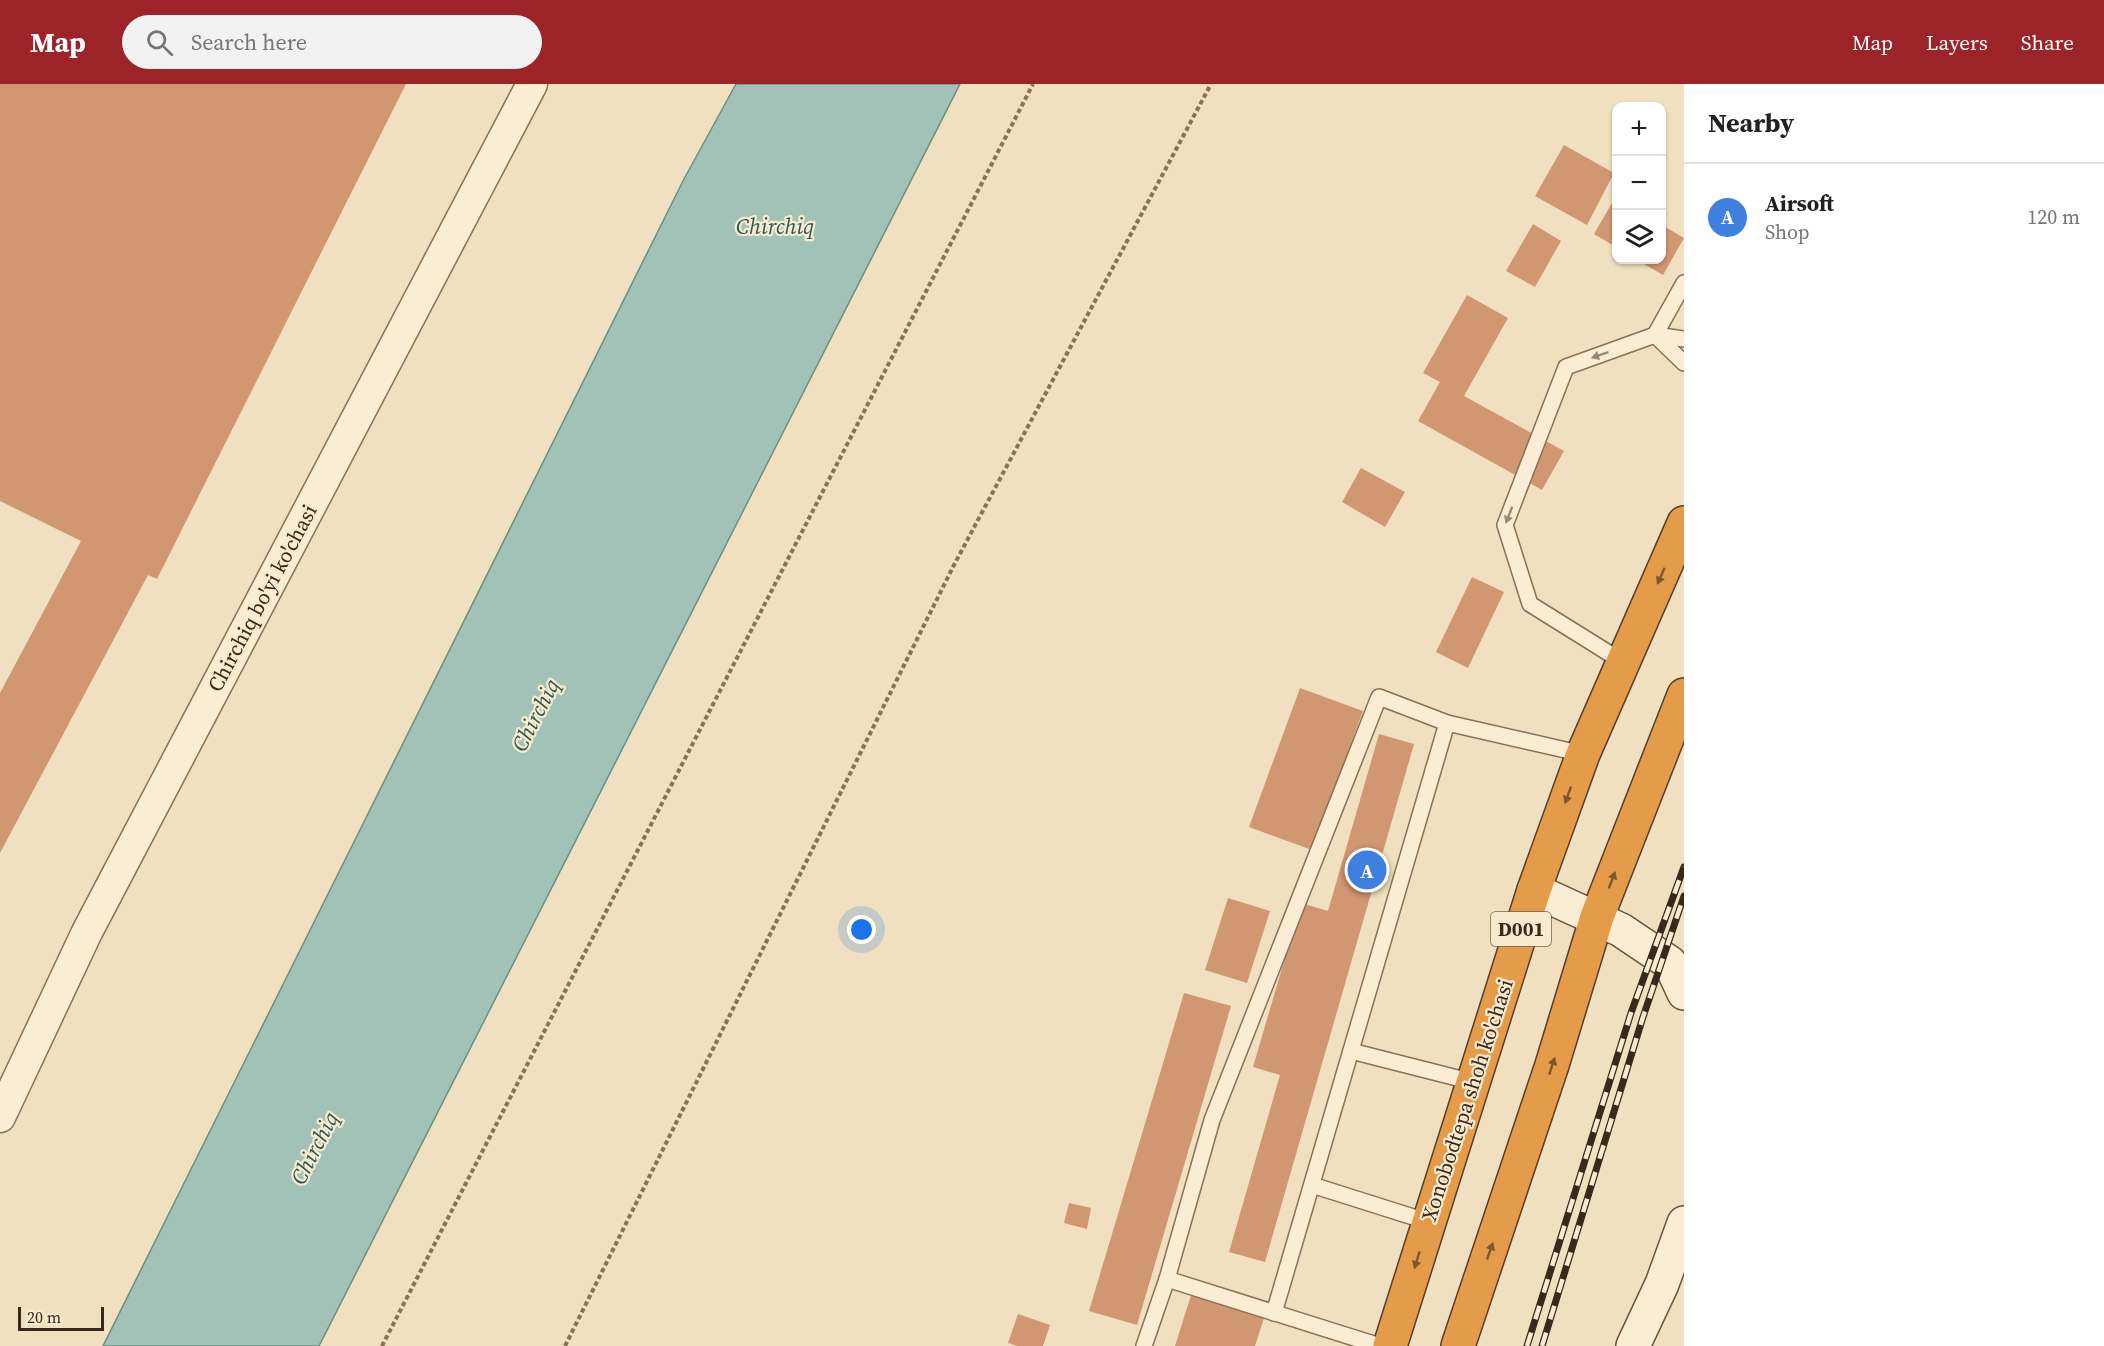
<!DOCTYPE html>
<html lang="en">
<head>
<meta charset="utf-8">
<style>
  body { margin:0; font-family:"Source Serif 4",serif; background:#f2f2f2; color:#202124 }
  .controls { position:absolute; right:18px; top:18px; display:grid; overflow:hidden; border-radius:12px; box-shadow:0 2px 4px #0004 }
  .controls button { width:54px; height:54px; display:grid; place-items:center; padding:0; border:0; border-bottom:2px solid #e0e0e0; background:#fff; color:#202124; font:30px sans-serif }
  .scale { position:absolute; left:18px; bottom:15px; width:86px; box-sizing:border-box; padding-left:6px; border:3px solid #38291c; border-top:0; font-size:16px; line-height:21px; white-space:nowrap; color:#38291c; -webkit-text-stroke:4px #f7eacf; paint-order:stroke }
  .you { position:absolute; left:862px; top:846px; width:21px; height:21px; margin:-15px; border:4px solid #fff; border-radius:50%; background:#1a73e8; box-shadow:0 0 0 9px #1a73e833 }
  .badge { display:grid; place-items:center; width:39px; height:39px; border-radius:50%; background:#9c2328; color:#fff; font-size:20px; font-weight:700 }
  .pin { position:absolute; translate:-50% -50%; border:3px solid #fff; box-shadow:0 2px 6px #0006 }
  .list { margin:0; padding:0; list-style:none }
  h2 { display:flex; justify-content:space-between; align-items:center; height:78px; margin:0; padding:0 24px; font-size:26px }
  h2 small { font-size:20px; font-weight:400; color:#757577 }
  .list li { display:grid; grid-template-columns:39px 1fr auto; gap:18px; align-items:center; box-sizing:border-box; height:108px; padding:0 24px; border-top:2px solid #e0e0e0 }
  .list b { display:block; font-size:22px; white-space:nowrap }
  .list p { margin:0; font-size:20px; white-space:nowrap; color:#757577 }
  .list em { font-size:20px; font-style:normal; color:#757577 }
  .icon { flex:none; width:33px; height:33px; fill:none; stroke:currentColor; stroke-width:2; stroke-linecap:round; stroke-linejoin:round }
  .map { position:relative; flex:none; width:1684px; height:1262px; overflow:hidden }
  header { display:flex; align-items:center; gap:36px; box-sizing:border-box; height:84px; padding:0 30px; background:#9c2328; color:#fff }
  header strong { font-size:28px }
  nav { display:flex; gap:33px; margin-inline-start:auto; font-size:21px }
  .search { width:420px; height:54px; background:#f2f2f2; display:flex; align-items:center; gap:15px; box-sizing:border-box; padding:0 21px; border-radius:33px; color:#757577; font-size:22px }
  main { display:flex }
  aside { flex:1; background:#fff }
  .map>svg:first-child { display:block }
</style>
</head>
<body>
<header>
<strong>Map</strong>
<div class="search"><svg class="icon" aria-label="search" viewBox="0 0 24 24"><circle cx="10" cy="10" r="6"/><path d="M15 15l6 6"/></svg>Search here</div>
<nav><a>Map</a><a>Layers</a><a>Share</a></nav>
</header>
<main>
<div class="map">
<svg width="1684" height="1262" viewBox="0 0 1684 1262">
  <rect width="100%" height="100%" fill="#f0e0bf"/>
  <path fill="#a2c2b8" stroke="#699085" stroke-width="1.5" d="M736 0H960L319 1262H103L684 95Z"/>
  <g fill="#d19773">
    <path d="M0 0H406L157 495 148 491 0 769V609L81 457 0 417Z"/>
    <path d="M1564 61 1614 89 1587 141 1535 112Z"/>
    <path d="M1616 112V163L1594 150Z"/>
    <path d="M1533 140 1561 157 1535 203 1506 187Z"/>
    <path d="M1662 141 1684 154 1663 191 1637 176H1662Z"/>
    <path d="M1467 211 1508 234 1464 312 1564 367 1542 406 1418 337 1440 298 1423 289Z"/>
    <path d="M1361 384 1405 408 1385 443 1342 418Z"/>
    <path d="M1472 493 1504 508 1468 584 1436 568Z"/>
    <path d="M1300 604 1363 627 1312 766 1249 743Z"/>
    <path d="M1379 650 1414 660 1265 1178 1229 1168 1280 991 1253 983 1301 819 1328 827Z"/>
    <path d="M1228 814 1270 827 1247 899 1205 886Z"/>
    <path d="M1184 909 1231 922 1137 1241 1089 1227Z"/>
    <path d="M1069 1119 1091 1124 1087 1145 1064 1139Z"/>
    <path d="M1192 1208 1265 1231 1255 1262H1175Z"/>
    <path d="M1018 1230 1050 1241 1043 1262H1017L1008 1259Z"/>
  </g>
  <g fill="none" stroke-linecap="round" stroke-linejoin="round">
    <g stroke="#8a7056" stroke-width="18">
      <g id="lane">
        <path d="M1655 251 1684 199"/>
        <path d="M1655 251 1684 279"/>
        <path d="M1623 578 1530 520 1505 441 1566 283 1655 251 1684 255"/>
        <path d="M1351 967 1473 998"/>
        <path d="M1312 1101 1429 1138"/>
        <path d="M1274 1229 1447 639"/>
        <path d="M1144 1262 1167 1195"/>
        <path d="M1380 1262 1167 1195 1212 1036 1379 613 1447 639 1583 670"/>
      </g>
    </g>
    <g stroke="#8a7056" stroke-width="33">
      <path id="street" d="M0 1033 87 848 532 0"/>
    </g>
    <g stroke="#6c513a" stroke-width="36">
      <g id="secondary">
        <path d="M1534 806 1621 846 1670 879 1684 909"/>
        <path d="M1633 1262 1662 1200 1684 1139"/>
      </g>
    </g>
    <g stroke="#573e2b" stroke-width="36">
      <g id="highway">
        <path d="M1390 1262 1534 806 1583 670 1684 439"/>
        <path d="M1458 1262 1552 981 1597 833 1684 611"/>
      </g>
    </g>
    <g stroke="#8a7056" stroke-width="4" stroke-dasharray="4.5 3" stroke-linecap="butt">
      <path d="M382 1262 1033 0"/>
      <path d="M565 1262 955 479 1211 0"/>
    </g>
    <use href="#lane" stroke="#fbedd3" stroke-width="15"/>
    <use href="#street" stroke="#fbedd3" stroke-width="30"/>
    <use href="#secondary" stroke="#fbedd3" stroke-width="33"/>
    <use href="#highway" stroke="#e59c4a" stroke-width="33"/>
    <g stroke="#38291c" stroke-width="7">
      <g id="rail">
        <path d="M1527 1262 1631 929 1684 783"/>
        <path d="M1542 1262 1643 933 1684 812"/>
      </g>
    </g>
    <use href="#rail" stroke="#f7eacf" stroke-width="4.5" stroke-dasharray="14" stroke-linecap="butt"/>
  </g>
  <defs><path id="oneway-solid" d="M-6-.8H1V-3.2L6.5 0L1 3.2V.8H-6Z" transform="scale(1.5)"/></defs>
  <g fill="#9a8b78">
    <use href="#oneway-solid" transform="translate(1600 271) rotate(161)"/>
    <use href="#oneway-solid" transform="translate(1509 431) rotate(111)"/>
  </g>
  <g fill="#7d572e">
    <use href="#oneway-solid" transform="translate(1661 492) rotate(114)"/>
    <use href="#oneway-solid" transform="translate(1568 711) rotate(110)"/>
    <use href="#oneway-solid" transform="translate(1612 796) rotate(-69)"/>
    <use href="#oneway-solid" transform="translate(1552 982) rotate(-72)"/>
    <use href="#oneway-solid" transform="translate(1490 1167) rotate(-71)"/>
    <use href="#oneway-solid" transform="translate(1417 1176) rotate(107)"/>
  </g>
  <g text-anchor="middle" dominant-baseline="central" stroke-width="4.5" stroke-linejoin="round" paint-order="stroke">
    <rect fill="#f7eacf" stroke="#716352" stroke-width="1.5" x="1491" y="828" width="60" height="34" rx="4.5"/>
    <g font-size="20" font-weight="bold" fill="#38291c">
      <text x="1521" y="845">D001</text>
    </g>
    <g font-size="21" fill="#38291c" stroke="#f7eacf">
      <text transform="translate(262 514) rotate(-62)">Chirchiq bo'yi ko'chasi</text>
      <text transform="translate(1467 1016) rotate(-72)">Xonobodtepa shoh ko'chasi</text>
    </g>
    <g font-size="22" font-style="italic" fill="#2a5955" stroke="#f7eacf">
      <text x="775" y="142">Chirchiq</text>
      <text transform="translate(535 631) rotate(-63)">Chirchiq</text>
      <text transform="translate(314 1064) rotate(-63)">Chirchiq</text>
    </g>
  </g>
</svg>
<div class="controls">
<button>+</button>
<button>−</button>
<button><svg class="icon" aria-label="layers" viewBox="0 0 24 24"><path d="M12 4l9 5-9 5-9-5zM3 14l9 5 9-5"/></svg></button>
</div>
<div class="scale">20 m</div>
<div class="you"></div>
<div class="pin badge" style="left:1367px;top:786px;background:#3f7fe0">A</div>
</div>
<aside>
<h2>Nearby<small></small></h2>
<ul class="list">
<li><span class="badge" style="background:#3f7fe0">A</span><div><b>Airsoft</b><p>Shop</p></div><em>120 m</em></li>
</ul>
</aside>
</main>
</body>
</html>
